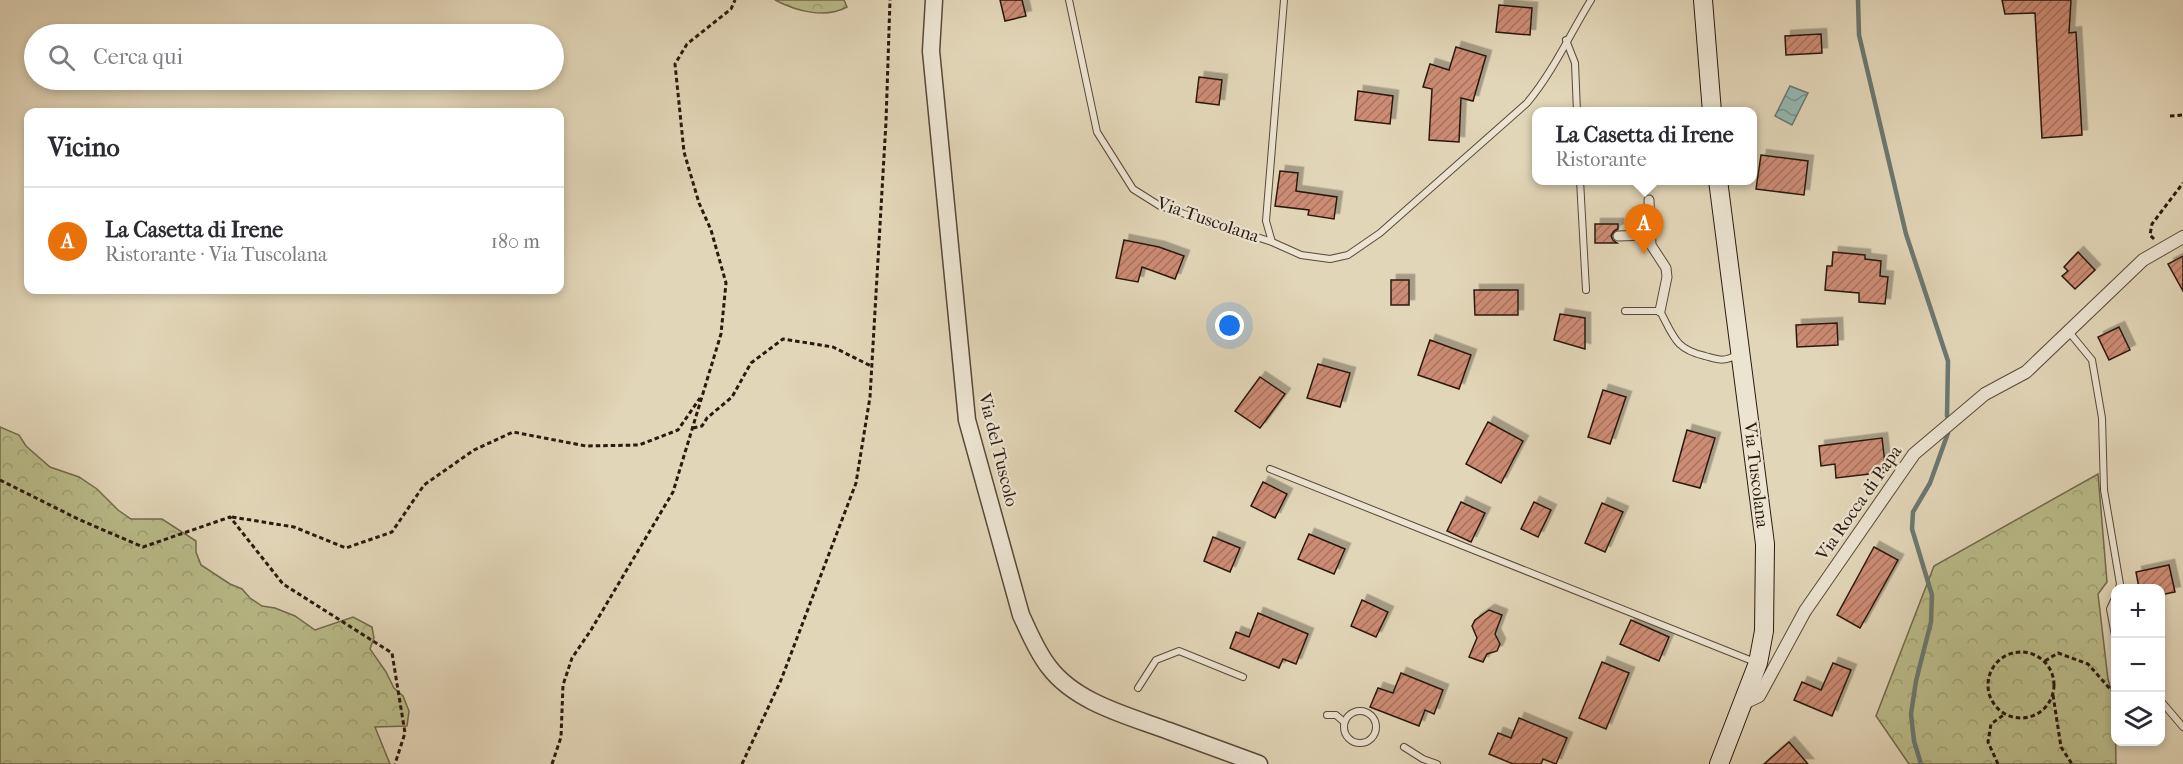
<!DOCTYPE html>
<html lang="it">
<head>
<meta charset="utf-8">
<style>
  body { margin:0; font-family:"IM FELL French Canon",serif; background:#f2f2f3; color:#2b2b33 }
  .controls { position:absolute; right:18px; bottom:18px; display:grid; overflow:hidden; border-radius:12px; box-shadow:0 3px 9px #0003 }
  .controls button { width:54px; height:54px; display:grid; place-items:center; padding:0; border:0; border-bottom:2px solid #e1e1e2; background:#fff; color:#2b2b33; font:30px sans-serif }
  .you { position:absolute; left:1230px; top:326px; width:21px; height:21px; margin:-15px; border:4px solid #fff; border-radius:50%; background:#1a73e8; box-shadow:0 0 0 9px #1a73e833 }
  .badge { display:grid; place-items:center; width:39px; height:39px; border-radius:50%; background:#8f2418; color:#fff; font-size:20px; font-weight:700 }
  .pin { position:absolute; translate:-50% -50px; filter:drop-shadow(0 2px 3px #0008) }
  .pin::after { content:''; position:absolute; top:32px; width:21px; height:18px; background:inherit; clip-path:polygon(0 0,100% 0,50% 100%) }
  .popup { position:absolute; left:1532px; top:107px; width:225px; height:78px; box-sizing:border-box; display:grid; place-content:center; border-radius:12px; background:#fff; filter:drop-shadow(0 2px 4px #0005); font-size:20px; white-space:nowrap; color:#7c7c81 }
  .popup b { font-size:22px; color:#2b2b33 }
  .popup::after { content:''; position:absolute; left:50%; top:100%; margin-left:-12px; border:12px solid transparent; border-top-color:#fff }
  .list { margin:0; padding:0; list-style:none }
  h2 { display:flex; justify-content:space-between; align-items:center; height:78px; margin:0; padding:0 24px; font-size:26px }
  h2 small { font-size:20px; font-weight:400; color:#7c7c81 }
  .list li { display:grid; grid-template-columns:39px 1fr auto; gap:18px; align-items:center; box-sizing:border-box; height:108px; padding:0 24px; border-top:2px solid #e1e1e2 }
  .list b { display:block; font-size:22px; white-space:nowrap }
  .list p { margin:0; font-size:20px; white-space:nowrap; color:#7c7c81 }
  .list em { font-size:20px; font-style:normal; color:#7c7c81 }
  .icon { flex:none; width:33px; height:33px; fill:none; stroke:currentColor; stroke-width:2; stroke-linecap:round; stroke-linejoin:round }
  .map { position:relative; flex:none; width:2183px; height:764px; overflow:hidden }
  .search { position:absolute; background:#fff; box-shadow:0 3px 9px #0003; left:24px; top:24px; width:540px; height:66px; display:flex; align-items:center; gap:15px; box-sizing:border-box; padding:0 21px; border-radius:33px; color:#7c7c81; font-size:22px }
  .panel { position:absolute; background:#fff; box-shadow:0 3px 9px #0003; left:24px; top:108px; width:540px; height:186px; border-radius:12px }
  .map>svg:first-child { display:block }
</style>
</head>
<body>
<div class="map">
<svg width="2183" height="764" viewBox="0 0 2183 764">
  <defs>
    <pattern id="forest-crowns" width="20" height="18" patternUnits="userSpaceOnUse" patternTransform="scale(1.5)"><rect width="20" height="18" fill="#babc8a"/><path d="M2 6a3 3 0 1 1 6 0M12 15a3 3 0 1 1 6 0" fill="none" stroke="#a0a176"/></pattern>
    <pattern id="water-waves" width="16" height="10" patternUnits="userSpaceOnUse" patternTransform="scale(1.5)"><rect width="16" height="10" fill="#95b8b3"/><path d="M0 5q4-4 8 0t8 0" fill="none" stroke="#7a9590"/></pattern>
    <pattern id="building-hatch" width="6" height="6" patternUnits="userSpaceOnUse" patternTransform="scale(1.5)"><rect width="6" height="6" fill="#cd8c74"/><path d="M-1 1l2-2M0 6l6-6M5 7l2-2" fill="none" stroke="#a7725e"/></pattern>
    <filter id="shadow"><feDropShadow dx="5.5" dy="-5.5" stdDeviation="0" flood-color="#0004"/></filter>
  </defs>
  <rect width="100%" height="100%" fill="#e2d6b8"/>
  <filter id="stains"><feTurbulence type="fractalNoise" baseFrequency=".00333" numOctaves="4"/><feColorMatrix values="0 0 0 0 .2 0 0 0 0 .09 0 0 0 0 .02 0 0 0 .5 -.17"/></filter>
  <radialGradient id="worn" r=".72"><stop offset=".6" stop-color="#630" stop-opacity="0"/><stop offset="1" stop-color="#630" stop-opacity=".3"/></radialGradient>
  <g fill="url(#forest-crowns)" stroke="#726a4c" stroke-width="1.5">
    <path d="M775 0H844L847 7C825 19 796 11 775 0Z"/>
    <path d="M0 427 19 435 26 446 50 467 79 477 97 489 118 510 131 519H162L196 541V552L201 565 230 584 242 589 250 598 262 606 275 608 295 616 315 630 353 617 372 627 374 638 370 649 386 672 394 688 403 696 409 711 407 726 375 727 390 764H0Z"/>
    <path d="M2098 474 2107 582 2098 594 2108 679 2115 703 2116 764H1909L1876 716 1934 566Z"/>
  </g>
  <path fill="url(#water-waves)" stroke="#6b7871" stroke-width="1.5" d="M1790 86 1808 93 1792 125 1775 116Z"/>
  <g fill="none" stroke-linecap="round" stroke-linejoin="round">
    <g stroke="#6b7871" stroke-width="4.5">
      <path d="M1858 0 1859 35 1906 234 1948 361 1947 416"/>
      <path d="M1921 764 1914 741 1911 714 1916 681 1931 622 1932 595 1912 529 1913 512 1930 483 1948 433"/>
    </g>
  </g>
  <g fill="url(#building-hatch)" stroke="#2b190e" stroke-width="1.5" filter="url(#shadow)">
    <path d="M1000 0H1022L1026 16 1005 21Z"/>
    <path d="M2002 0H2071L2069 33 2076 32 2082 135 2042 138 2035 13 2005 14Z"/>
    <path d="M1499 5 1532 8 1530 35 1496 32Z"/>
    <path d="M1821 34 1822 53 1786 55 1785 36Z"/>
    <path d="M1456 47 1486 56 1473 101 1461 98 1459 142 1429 140 1432 89 1423 87 1430 64 1449 70Z"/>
    <path d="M1199 77 1222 80 1219 105 1196 102Z"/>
    <path d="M1358 91 1393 96 1390 124 1355 120Z"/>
    <path d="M1761 155 1808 161 1804 195 1756 189Z"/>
    <path d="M1280 171 1298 173 1296 191 1337 197 1334 219 1308 215 1309 210 1275 206Z"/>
    <path d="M1595 224H1618V229L1614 231 1611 236 1613 240 1617 243H1595Z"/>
    <path d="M1124 240 1159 247 1184 256 1175 279 1142 267 1138 282 1116 278Z"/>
    <path d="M1833 252 1865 255V259L1881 261 1880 276 1888 277 1885 304 1859 302V293L1825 290 1827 266H1832Z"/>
    <path d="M2078 252 2095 270 2075 289 2062 276 2068 271 2064 267Z"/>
    <path d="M2183 256V291L2168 264Z"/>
    <rect x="1391" y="280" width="18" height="25"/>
    <path d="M1474 290H1518V315H1475Z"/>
    <path d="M1560 314 1585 318V349L1554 340Z"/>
    <path d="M1837 323 1838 345 1797 347 1796 325Z"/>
    <path d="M2119 327 2130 350 2109 360 2098 337Z"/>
    <path d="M1430 340 1471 355 1459 389 1418 375Z"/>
    <path d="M1318 364 1350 373 1340 407 1307 398Z"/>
    <path d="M1260 377 1285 394 1260 428 1235 411Z"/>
    <path d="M1603 390 1626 397 1610 444 1588 437Z"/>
    <path d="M1488 422 1523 441 1501 483 1466 464Z"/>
    <path d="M1687 430 1715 438 1700 488 1673 481Z"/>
    <path d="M1882 438 1886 472 1836 478 1835 464 1821 466 1819 446Z"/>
    <path d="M1263 482 1287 494 1275 518 1251 506Z"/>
    <path d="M1461 502 1485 513 1471 542 1447 531Z"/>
    <path d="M1534 502 1551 510 1538 537 1521 529Z"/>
    <path d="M1602 503 1623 512 1605 552 1585 543Z"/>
    <path d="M1309 534 1345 549 1334 574 1298 559Z"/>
    <path d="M1213 537 1240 548 1230 572 1204 561Z"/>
    <path d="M1874 547 1898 560 1860 628 1837 615Z"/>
    <path d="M2169 565 2175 592 2160 595V588H2139L2136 572Z"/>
    <path d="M1362 600 1388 612 1376 637 1351 626Z"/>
    <path d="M1489 610 1502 615 1495 634 1500 644 1497 651 1487 654 1483 662 1469 657 1477 638 1472 626 1475 620Z"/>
    <path d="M1258 613 1308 634 1296 664 1283 659 1279 668 1230 648 1236 632 1249 637Z"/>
    <path d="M1631 620 1669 637 1659 661 1620 644Z"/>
    <path d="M1602 662 1629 673 1606 729 1579 718Z"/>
    <path d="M1833 663 1851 670 1832 716 1794 700 1802 682 1821 690Z"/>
    <path d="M1401 673 1443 690 1434 714 1425 710 1419 726 1370 707 1378 688 1393 693Z"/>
    <path d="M1519 718 1567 738 1556 764 1543 759 1541 764H1513L1489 754 1498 733 1511 738Z"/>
    <path d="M1789 742 1808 764H1764Z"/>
  </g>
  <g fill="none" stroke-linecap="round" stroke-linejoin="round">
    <g stroke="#594838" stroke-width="8">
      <g id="service">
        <path d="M1069 0 1097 132 1133 189 1160 206 1272 242"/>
        <path d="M1284 0 1266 221 1272 242 1301 255 1330 259 1348 255 1380 233 1527 103C1553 72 1570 34 1591 0"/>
        <path d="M1566 40 1575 63 1577 112"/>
        <path d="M1580 180 1586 290"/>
        <path d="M1625 311H1660C1674 337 1675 349 1705 356 1720 360 1723 362 1737 355"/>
        <path d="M2069 332 2092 360 2102 418 2104 490 2120 584 2119 588"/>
        <path d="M1270 469 1755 662"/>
        <path d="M2116 596 2110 609 2116 641"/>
        <path d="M1138 688 1156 660 1179 651 1243 677"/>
        <path d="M2160 700 2183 727"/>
        <circle cx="1360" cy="727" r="16"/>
        <path d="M1327 715H1336L1344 722"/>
        <path d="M1404 747 1423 759 1437 764"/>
      </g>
    </g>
    <g stroke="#594838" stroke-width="11">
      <g id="pedestrian">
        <path d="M1649 200 1651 245 1666 268 1667 277 1660 311"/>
        <path d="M1618 236 1650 235"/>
      </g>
    </g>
    <g stroke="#594838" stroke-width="14">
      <path id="minor" d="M1742 704 1759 696 1805 611 1914 454 1985 394 2026 372 2143 260 2183 237"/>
    </g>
    <g stroke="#594838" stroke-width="19">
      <path id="tertiary" d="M934 0 931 51 967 420 1021 615C1029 632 1037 652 1049 667 1076 703 1129 716 1169 731 1199 742 1229 753 1259 764"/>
    </g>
    <g stroke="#2b190e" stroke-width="20">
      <g id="secondary">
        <path d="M1703 0 1712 112"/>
        <path d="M1718 180 1765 544 1764 631 1758 663 1719 764"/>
      </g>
    </g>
    <g stroke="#2b190e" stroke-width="3" stroke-dasharray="4.5 3" stroke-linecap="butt">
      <path d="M2170 116 2183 115"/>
      <path d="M2154 239 2150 235 2152 224 2183 183"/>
      <path d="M693 428 702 426 707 418 732 397 751 363 783 339 833 347 871 366"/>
      <path d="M0 480 80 520 143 547 230 517 283 584 392 653 405 733 395 764"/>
      <path d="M232 517 294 527 346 548 392 532 424 485 474 450 513 432 586 446 639 445 678 430 700 398"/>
      <circle cx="2021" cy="685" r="33"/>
      <path d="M2045 661 2058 653 2088 664 2111 690"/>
      <path d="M2053 695 2061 747 2072 764"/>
      <path d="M552 764 561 737 563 685 572 658 591 630 673 492 721 334 726 283 711 230 699 203 684 152 675 64 687 44 731 9 735 0"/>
      <path d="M742 764 781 680 856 483 870 397 886 122 890 0"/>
      <path d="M1998 764 1988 742 1991 724 2005 714"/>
    </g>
    <use href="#service" stroke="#ece4d1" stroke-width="6"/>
    <use href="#pedestrian" stroke="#ece4d1" stroke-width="9"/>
    <use href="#minor" stroke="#ece4d1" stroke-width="12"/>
    <use href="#tertiary" stroke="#ece4d1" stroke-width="16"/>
    <use href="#secondary" stroke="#ece4d1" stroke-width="18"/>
  </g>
  <g text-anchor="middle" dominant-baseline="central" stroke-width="4.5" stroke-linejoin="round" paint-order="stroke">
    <g font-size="18" fill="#2b190e" stroke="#ece4d1">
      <text transform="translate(1208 220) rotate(19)">Via Tuscolana</text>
      <text transform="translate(998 450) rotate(76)">Via del Tuscolo</text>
      <text transform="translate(1756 475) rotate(83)">Via Tuscolana</text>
      <text transform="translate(1859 503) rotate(-55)">Via Rocca di Papa</text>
    </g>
  </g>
  <rect width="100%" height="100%" filter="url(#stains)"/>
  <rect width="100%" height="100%" fill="url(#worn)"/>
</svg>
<div class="controls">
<button>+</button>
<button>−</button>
<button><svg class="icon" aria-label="layers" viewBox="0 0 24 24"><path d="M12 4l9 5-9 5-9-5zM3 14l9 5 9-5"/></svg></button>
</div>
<div class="you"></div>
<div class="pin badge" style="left:1644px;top:254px;background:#e8710a">A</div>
<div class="popup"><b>La Casetta di Irene</b>Ristorante</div>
<div class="search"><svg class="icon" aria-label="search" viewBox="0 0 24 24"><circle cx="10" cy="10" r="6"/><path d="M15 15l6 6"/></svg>Cerca qui</div>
<section class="panel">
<h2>Vicino<small></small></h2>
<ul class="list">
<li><span class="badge" style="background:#e8710a">A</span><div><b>La Casetta di Irene</b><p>Ristorante · Via Tuscolana</p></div><em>180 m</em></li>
</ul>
</section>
</div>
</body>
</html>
